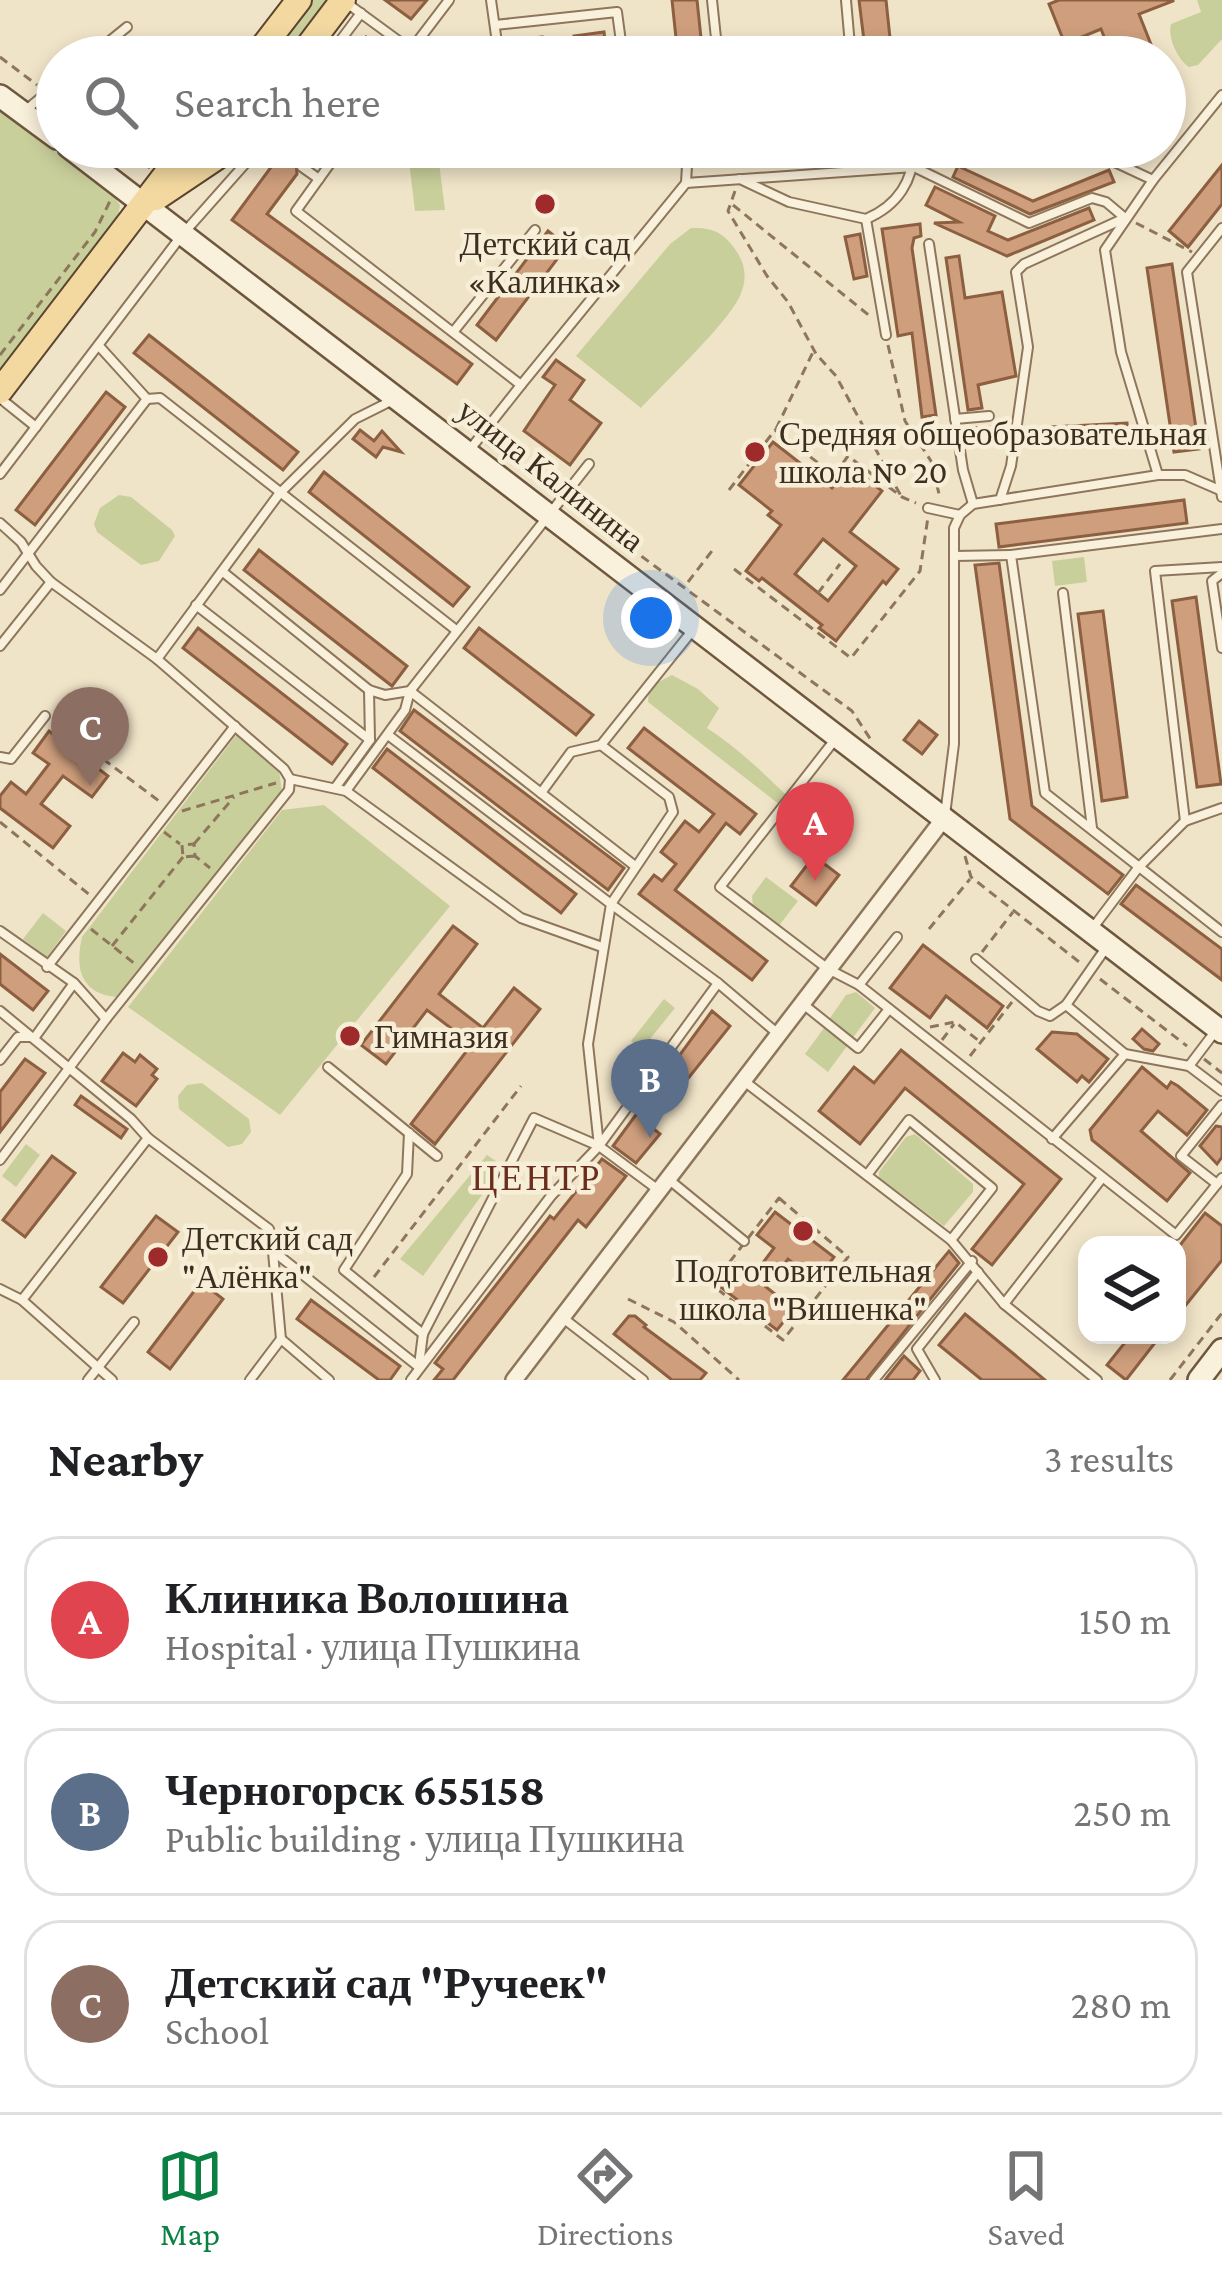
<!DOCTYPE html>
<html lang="en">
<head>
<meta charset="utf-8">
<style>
  body { margin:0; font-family:"Crimson Pro",serif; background:#f6f6f6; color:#202124 }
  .controls { position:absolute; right:36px; bottom:36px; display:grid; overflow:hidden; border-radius:24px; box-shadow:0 6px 18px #0003 }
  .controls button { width:108px; height:108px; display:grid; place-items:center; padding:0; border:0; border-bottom:3px solid #e0e0e0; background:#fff; color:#202124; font:60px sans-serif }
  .you { position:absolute; left:651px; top:618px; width:42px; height:42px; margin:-30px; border:9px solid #fff; border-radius:50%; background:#1a73e8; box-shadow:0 0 0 18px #1a73e833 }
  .badge { display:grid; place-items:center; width:78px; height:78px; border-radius:50%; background:#0b8043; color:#fff; font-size:39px; font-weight:700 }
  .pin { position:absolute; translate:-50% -99px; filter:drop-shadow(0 3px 6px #0008) }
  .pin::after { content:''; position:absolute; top:63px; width:42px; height:36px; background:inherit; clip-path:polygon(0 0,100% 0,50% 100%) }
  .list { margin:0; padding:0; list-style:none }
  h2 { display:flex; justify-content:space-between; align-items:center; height:156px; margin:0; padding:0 48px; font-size:51px }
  h2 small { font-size:39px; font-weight:400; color:#757577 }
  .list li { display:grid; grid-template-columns:78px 1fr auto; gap:36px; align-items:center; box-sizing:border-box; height:168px; margin:0 24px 24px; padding:0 24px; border:3px solid #e0e0e0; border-radius:36px }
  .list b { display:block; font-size:45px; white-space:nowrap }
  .list p { margin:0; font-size:39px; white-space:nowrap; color:#757577 }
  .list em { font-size:39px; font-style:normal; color:#757577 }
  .icon { flex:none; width:66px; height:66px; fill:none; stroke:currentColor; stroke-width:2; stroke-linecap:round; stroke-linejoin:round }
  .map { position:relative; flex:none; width:1222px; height:1380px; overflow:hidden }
  .search { position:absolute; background:#fff; box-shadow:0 6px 18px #0003; left:36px; right:36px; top:36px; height:132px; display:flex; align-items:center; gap:30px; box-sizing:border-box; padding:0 42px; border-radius:66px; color:#757577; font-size:45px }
  .sheet { height:732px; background:#fff }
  nav { display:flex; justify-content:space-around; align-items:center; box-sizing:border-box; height:168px; border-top:3px solid #e0e0e0; background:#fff; font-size:33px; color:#757577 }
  nav a { display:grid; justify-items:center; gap:6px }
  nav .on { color:#0b8043 }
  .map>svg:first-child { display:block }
</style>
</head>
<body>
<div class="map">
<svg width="1222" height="1380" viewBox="0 0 1222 1380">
  <rect width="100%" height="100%" fill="#f0e4c8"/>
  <g fill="#c9cf9b">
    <path d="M308 0H332L289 57H265Z"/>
    <path d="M1197 0H1222V39L1198 65 1189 67C1178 60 1167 37 1171 24L1201 12Z"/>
    <path d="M0 107 110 191 120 205 118 217 0 369Z"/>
    <path d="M411 147H437L445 210 415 211 408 153Z"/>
    <path d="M691 228C713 227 725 233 737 252 746 266 747 280 740 296 727 324 665 382 641 408L576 356 670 244Z"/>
    <path d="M119 495 131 497 172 530 175 536 159 561 141 565 97 532 94 524 100 508Z"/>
    <path d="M1084 557 1087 582 1055 586 1052 561Z"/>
    <path d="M672 675 698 689 719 708 707 728C753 758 790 801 832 838L826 841 648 702 649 687Z"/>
    <path d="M237 734 279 770 282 792 116 997C80 993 75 968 82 937Z"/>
    <path d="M324 805 450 906 280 1115 128 1007 282 810Z"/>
    <path d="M766 877 798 901 778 927 753 907 752 896Z"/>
    <path d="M43 913 66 931 47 957 23 939Z"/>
    <path d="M856 992 875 1008 852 1039 828 1021 846 995Z"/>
    <path d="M664 999 675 1008 641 1050 631 1041Z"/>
    <path d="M824 1028 847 1046 828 1072 805 1054Z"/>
    <path d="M202 1083 249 1119 251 1132 242 1144 228 1147 179 1109 178 1096 187 1085Z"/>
    <path d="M915 1134 973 1184V1192L944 1226 879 1178V1172L906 1137Z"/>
    <path d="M26 1144 40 1155 16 1187 2 1176Z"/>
    <path d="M487 1155 503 1166 423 1276 400 1259Z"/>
  </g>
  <g fill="#cf9f7d" stroke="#8d5f41" stroke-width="3" fill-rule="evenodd">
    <path d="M385 0H427L411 19Z"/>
    <path d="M672 0H697L703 57H678Z"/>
    <path d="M859 0H886L892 57H866Z"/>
    <path d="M1059 0H1173V1L1139 14 1156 57H1112L1101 29 1065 44 1049 4Z"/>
    <path d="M604 32 607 57H577L574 36Z"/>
    <path d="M366 37 393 57H352Z"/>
    <path d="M542 37 544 57H514L512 41Z"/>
    <path d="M287 147H316L307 160 296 161 297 174 267 214 472 364 457 384 232 220 277 159 287 158Z"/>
    <path d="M1222 165V204L1188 247 1169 231Z"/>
    <path d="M958 166 1033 201 1109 170 1114 182 1030 214 953 177Z"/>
    <path d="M935 187 995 216 988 231 1008 240 1089 208 1094 220 1007 256 934 223 959 222 926 205Z"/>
    <path d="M920 224 921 236 914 238 912 248 936 415 922 417 912 333 898 336 882 229Z"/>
    <path d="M548 231 567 246 496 340 477 325Z"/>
    <path d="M860 234 867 276 854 279 845 237Z"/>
    <path d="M959 256 965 298 1002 292 1016 376 978 385 982 408 968 410 946 258Z"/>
    <path d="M1172 264 1199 449 1174 452 1147 268Z"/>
    <path d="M149 335 298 452 283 470 134 353Z"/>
    <path d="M556 360 584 380 570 400 601 423 570 465 524 431 555 385 543 377Z"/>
    <path d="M106 392 125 407 35 525 16 510Z"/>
    <path d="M1127 423 1128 437 1032 443V428Z"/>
    <path d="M1001 427 1002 439 967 440 965 428Z"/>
    <path d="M949 429 950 440 925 442 923 430Z"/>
    <path d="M360 430 374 441 382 431 401 452 383 447 376 457 353 439Z"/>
    <path d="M773 442 832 488 837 482 843 486 856 470 882 491 850 532 898 569 886 584 883 581 836 641 819 628 822 625 762 578 759 581 746 571 781 525 768 515 772 511 739 485ZM823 539 856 566 828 601 795 574Z"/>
    <path d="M324 472 469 587 453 606 309 492Z"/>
    <path d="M1184 500 1187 523 999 547 996 524Z"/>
    <path d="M259 550 407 666 392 686 244 570Z"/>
    <path d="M999 563 1032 806 1123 875 1108 894 1010 819 975 565Z"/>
    <path d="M1196 597 1221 784 1197 787 1172 601Z"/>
    <path d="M1103 611 1127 797 1102 801 1078 614Z"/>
    <path d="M198 628 347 744 332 764 183 648Z"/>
    <path d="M479 628 593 715 576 735 464 648Z"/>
    <path d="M414 710 624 868 608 890 400 731Z"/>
    <path d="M919 721 937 735 922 754 904 740Z"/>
    <path d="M644 728 756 814 740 834 726 823 675 890 767 961 752 980 639 894 654 875 662 881 676 864 661 852 685 821 699 832 714 814 628 748Z"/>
    <path d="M49 731 108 776 92 797 63 776 41 804 70 826 53 848 0 808V796L11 782 26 794 49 764 33 753Z"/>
    <path d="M387 749 576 894 561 913 373 768Z"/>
    <path d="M814 856 839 875 816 905 791 886Z"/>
    <path d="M1136 885 1222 949V980L1121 904Z"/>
    <path d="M453 926 477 944 439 994 483 1028 514 988 540 1009 435 1144 411 1124 472 1044 427 1010 386 1064 361 1045Z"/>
    <path d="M923 945 1003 1006 987 1028 946 996 930 1018 890 988Z"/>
    <path d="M0 954 48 991 33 1010 0 984Z"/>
    <path d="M712 1011 730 1026 650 1126 660 1134 636 1163 613 1146Z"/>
    <path d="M1142 1029 1159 1044 1153 1051 1144 1049 1133 1039Z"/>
    <path d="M1052 1032 1077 1034 1108 1059 1089 1082 1082 1076 1077 1082 1037 1049Z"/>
    <path d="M901 1050 1061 1179 992 1265 972 1249 1024 1184 905 1088 860 1144 819 1111 854 1067 874 1083Z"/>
    <path d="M123 1053 135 1062 140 1055 157 1069 152 1075 157 1079 136 1106 102 1081Z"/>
    <path d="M25 1059 45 1073 0 1132V1092Z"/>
    <path d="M1142 1067 1167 1088 1171 1082 1178 1086 1207 1110 1187 1135 1158 1111 1141 1131 1190 1173 1167 1201 1092 1140 1090 1130Z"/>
    <path d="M81 1096 127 1129 121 1138 75 1105Z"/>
    <path d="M1216 1126 1222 1127V1157L1217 1164 1200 1146Z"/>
    <path d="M52 1156 75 1173 25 1237 3 1220Z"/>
    <path d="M602 1159 626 1176 586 1227 578 1220 453 1380H434L443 1369 435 1363 550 1216 554 1219Z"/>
    <path d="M775 1212 834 1257 816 1281 788 1259 766 1287 794 1309 777 1330 718 1285 735 1263 753 1276 774 1248 757 1235Z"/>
    <path d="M1205 1213 1222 1226V1260L1177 1316V1249Z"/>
    <path d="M156 1216 178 1232 123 1303 101 1287Z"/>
    <path d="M949 1251 959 1263 866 1380H843Z"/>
    <path d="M201 1282 223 1299 170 1369 148 1352Z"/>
    <path d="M311 1300 400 1366 390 1380H379L297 1319Z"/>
    <path d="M965 1314 1015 1355 1045 1380H982L939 1345Z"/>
    <path d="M629 1316H635L646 1325 644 1327 706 1373 700 1380H672L614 1334Z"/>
    <path d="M1131 1335H1161L1126 1380 1107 1365Z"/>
    <path d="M904 1356 920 1371 913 1380H885Z"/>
  </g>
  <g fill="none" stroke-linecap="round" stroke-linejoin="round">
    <g stroke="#8d765c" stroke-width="12">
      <g id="lane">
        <path d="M491 0 499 57"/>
        <path d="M712 0 718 57"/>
        <path d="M846 0 851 57"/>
        <path d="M344 1 411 50 406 57"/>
        <path d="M495 25 617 12 623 57"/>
        <path d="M411 50 449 0"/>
        <path d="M90 57 127 27"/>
        <path d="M328 57 361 13"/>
        <path d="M26 110 57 84"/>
        <path d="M274 147 281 152"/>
        <path d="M342 147 296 211 521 385 468 452"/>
        <path d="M302 167 319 179"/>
        <path d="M914 167 1029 223 1092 198 1106 202 1125 218 1024 264 1016 272 1028 347 1011 466 1000 500"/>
        <path d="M740 179 789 202 866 219C897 206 915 180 913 147"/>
        <path d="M686 183 914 167 951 151 1025 158 1088 156 1108 159 1153 180"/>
        <path d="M866 219 886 335"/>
        <path d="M1222 228 1187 272 1222 497"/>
        <path d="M929 244 963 470 973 504"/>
        <path d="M454 331 535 230"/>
        <path d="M99 346 147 399 160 398 456 630"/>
        <path d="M521 385 686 183 688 147"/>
        <path d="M0 398 36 427"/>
        <path d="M955 419 989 416"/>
        <path d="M0 474 182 235 260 147"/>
        <path d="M1158 475 1121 352 1105 250 1153 180 1222 95"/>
        <path d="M928 508 960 515"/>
        <path d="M0 523 21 542 36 566 51 582 157 659 284 769 290 779 289 790 106 1019 0 1160"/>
        <path d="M1222 529 1011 555 1045 793 1222 932"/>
        <path d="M954 556 1011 555"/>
        <path d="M223 572 369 690 385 695 410 691 541 793"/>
        <path d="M1222 573 1212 581 1222 648"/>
        <path d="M0 590 147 399"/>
        <path d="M1063 593 1092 828"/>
        <path d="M196 605 370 740"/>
        <path d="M0 646 51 582"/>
        <path d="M157 659 279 494 355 419 391 401"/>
        <path d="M388 735 611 904 588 1044 599 1146"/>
        <path d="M837 737 720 887 828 969 859 985 1176 1235 1222 1178"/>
        <path d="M601 745 669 797 673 812 611 904 718 983 777 1033"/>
        <path d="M0 757 11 759 45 716"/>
        <path d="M290 779 346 791 521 918 602 947"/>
        <path d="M335 788 370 740 369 690"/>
        <path d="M346 791 405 710 410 691 589 464"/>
        <path d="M945 815 954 744V528L960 515 973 504 1158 475H1185L1222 491"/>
        <path d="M1185 821 1155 571 1222 567"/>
        <path d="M635 866 541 793 571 752 601 745 692 631"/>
        <path d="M1092 929 1138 868 1185 821 1222 808"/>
        <path d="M0 931 74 983 35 1037"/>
        <path d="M976 959 1038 1011 1050 1016 1066 1005 1125 1054 1189 1066 1222 1091"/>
        <path d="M47 967 235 726"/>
        <path d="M74 983 106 1019"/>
        <path d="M859 985 897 937"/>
        <path d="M803 1004 858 1048 889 1009"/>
        <path d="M1066 1005 1108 945"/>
        <path d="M0 1011 131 1119 148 1138 269 1229 273 1251 419 1367"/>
        <path d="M0 1060 18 1037H35"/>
        <path d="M1189 1066 1217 1029"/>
        <path d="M328 1067 437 1156"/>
        <path d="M744 1081 951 1240 1004 1304 1097 1380"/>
        <path d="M409 1133 407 1174 344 1270 423 1334"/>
        <path d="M1052 1139 1125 1054"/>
        <path d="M867 1175 909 1120 992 1188 951 1240"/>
        <path d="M667 1178 744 1241"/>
        <path d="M1217 1184 1181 1156 1222 1105"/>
        <path d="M273 1252 281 1339 329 1380"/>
        <path d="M0 1289 22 1300 112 1380"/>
        <path d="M22 1300 148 1138"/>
        <path d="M1004 1304 1102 1178"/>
        <path d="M563 1318 643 1380"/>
        <path d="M419 1365 423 1334 534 1118 599 1146 657 1189"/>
        <path d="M88 1380 134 1322"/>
        <path d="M250 1380 281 1339"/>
        <path d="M411 1380 551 1196 599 1146 718 983"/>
        <path d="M874 1380 972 1261"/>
        <path d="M935 1380 917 1349 978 1272"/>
      </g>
    </g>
    <g stroke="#8d765c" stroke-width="20">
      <path id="street" d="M514 1380 945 817"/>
    </g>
    <g stroke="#6f573f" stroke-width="26">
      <g id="secondary">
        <path d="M0 96 57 138"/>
        <path d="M69 147 1222 1032"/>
        <path d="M1199 1380 1222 1350"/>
      </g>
    </g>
    <g stroke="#5b4430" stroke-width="28">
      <g id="primary">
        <path d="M255 57 299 0"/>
        <path d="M300 57 343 0"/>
        <path d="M156 198 232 147"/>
        <path d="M0 391 187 147"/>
      </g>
    </g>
    <g stroke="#8d765c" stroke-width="3" stroke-dasharray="9 6" stroke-linecap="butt">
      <path d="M0 57 37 85"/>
      <path d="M126 147 150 168"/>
      <path d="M735 191 728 211 767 276 788 302 816 354 836 376 901 496"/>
      <path d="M733 205 871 317"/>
      <path d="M1136 223 1192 252"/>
      <path d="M888 345 905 421 931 461 940 498"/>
      <path d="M0 355 95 232 110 201"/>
      <path d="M464 412 473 425"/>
      <path d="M776 429 813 352"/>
      <path d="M486 443 551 490"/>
      <path d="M729 490 775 430 834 475 848 456 902 497 916 503"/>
      <path d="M569 503 852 711 871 740"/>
      <path d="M734 569 851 658 920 571 928 517"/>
      <path d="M688 582 715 547"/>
      <path d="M818 593 840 564"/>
      <path d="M55 723 163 804"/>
      <path d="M182 811 276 783"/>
      <path d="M0 822 91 896"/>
      <path d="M164 832 180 844"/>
      <path d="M194 844 234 797"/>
      <path d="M195 856 183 857 182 845 194 844 195 856 210 868"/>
      <path d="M965 856 971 877 1083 965"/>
      <path d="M91 929 135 964"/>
      <path d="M929 929 970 879"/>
      <path d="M112 946 183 857"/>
      <path d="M982 952 1013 912"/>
      <path d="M1100 979 1187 1046"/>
      <path d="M930 1027 955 1022 979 1041"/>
      <path d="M942 1040 954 1024"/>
      <path d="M970 1056 1012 1002"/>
      <path d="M1204 1059 1222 1073"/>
      <path d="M779 1198 848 1257 783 1340 712 1285Z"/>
      <path d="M374 1277 521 1086"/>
      <path d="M628 1299 674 1322 739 1380"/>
      <path d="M1170 1380 1222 1313"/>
    </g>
    <use href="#lane" stroke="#faf1dc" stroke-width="8"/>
    <use href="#street" stroke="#faf1dc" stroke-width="15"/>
    <use href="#secondary" stroke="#faf1dc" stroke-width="21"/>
    <use href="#primary" stroke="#f3d9a0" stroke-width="24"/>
  </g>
  <g fill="#9e2a2b" stroke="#f7eed8" stroke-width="4.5">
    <circle cx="545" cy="204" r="12"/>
    <circle cx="755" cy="452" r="12"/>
    <circle cx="350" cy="1036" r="12"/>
    <circle cx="803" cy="1231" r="12"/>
    <circle cx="158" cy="1257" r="12"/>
  </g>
  <g text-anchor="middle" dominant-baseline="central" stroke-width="9" stroke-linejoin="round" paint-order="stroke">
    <g font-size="33" fill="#3d2e20" stroke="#f7eed8" text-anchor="start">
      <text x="545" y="243" text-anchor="middle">Детский сад<tspan x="545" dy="38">«Калинка»</tspan></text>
      <text x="779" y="433">Средняя общеобразовательная<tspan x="779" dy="38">школа № 20</tspan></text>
      <text x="374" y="1036">Гимназия</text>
      <text x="182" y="1238">Детский сад<tspan x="182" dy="38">"Алёнка"</tspan></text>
      <text x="803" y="1270" text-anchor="middle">Подготовительная<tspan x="803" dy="38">школа "Вишенка"</tspan></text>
    </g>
    <g font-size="33" fill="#3d2e20" stroke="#f7eed8">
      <text transform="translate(551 475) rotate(38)">улица Калинина</text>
    </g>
    <g font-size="36" letter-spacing="3" fill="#6b2e1e" stroke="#f7eed8">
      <text x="537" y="1178">ЦЕНТР</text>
    </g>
  </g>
</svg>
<div class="controls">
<button><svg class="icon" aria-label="layers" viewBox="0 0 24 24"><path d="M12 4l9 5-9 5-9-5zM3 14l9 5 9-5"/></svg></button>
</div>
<div class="you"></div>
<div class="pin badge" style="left:815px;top:881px;background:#e0444e">A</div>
<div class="pin badge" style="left:650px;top:1138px;background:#5c6f8a">B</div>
<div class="pin badge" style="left:90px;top:786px;background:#8d6e63">C</div>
<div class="search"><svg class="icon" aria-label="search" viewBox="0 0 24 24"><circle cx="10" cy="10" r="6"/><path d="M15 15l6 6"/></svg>Search here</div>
</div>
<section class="sheet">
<h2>Nearby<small>3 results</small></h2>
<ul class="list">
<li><span class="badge" style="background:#e0444e">A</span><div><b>Клиника Волошина</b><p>Hospital · улица Пушкина</p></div><em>150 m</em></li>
<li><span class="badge" style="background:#5c6f8a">B</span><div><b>Черногорск 655158</b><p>Public building · улица Пушкина</p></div><em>250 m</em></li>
<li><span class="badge" style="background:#8d6e63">C</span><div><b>Детский сад &quot;Ручеек&quot;</b><p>School</p></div><em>280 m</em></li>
</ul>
</section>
<nav>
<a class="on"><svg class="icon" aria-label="map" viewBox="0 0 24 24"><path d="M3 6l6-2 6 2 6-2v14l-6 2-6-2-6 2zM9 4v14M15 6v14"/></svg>Map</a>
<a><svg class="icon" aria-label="directions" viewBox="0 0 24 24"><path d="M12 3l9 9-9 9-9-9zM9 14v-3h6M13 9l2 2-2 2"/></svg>Directions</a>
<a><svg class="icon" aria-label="saved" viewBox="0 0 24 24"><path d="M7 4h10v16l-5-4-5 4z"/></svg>Saved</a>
</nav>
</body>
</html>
